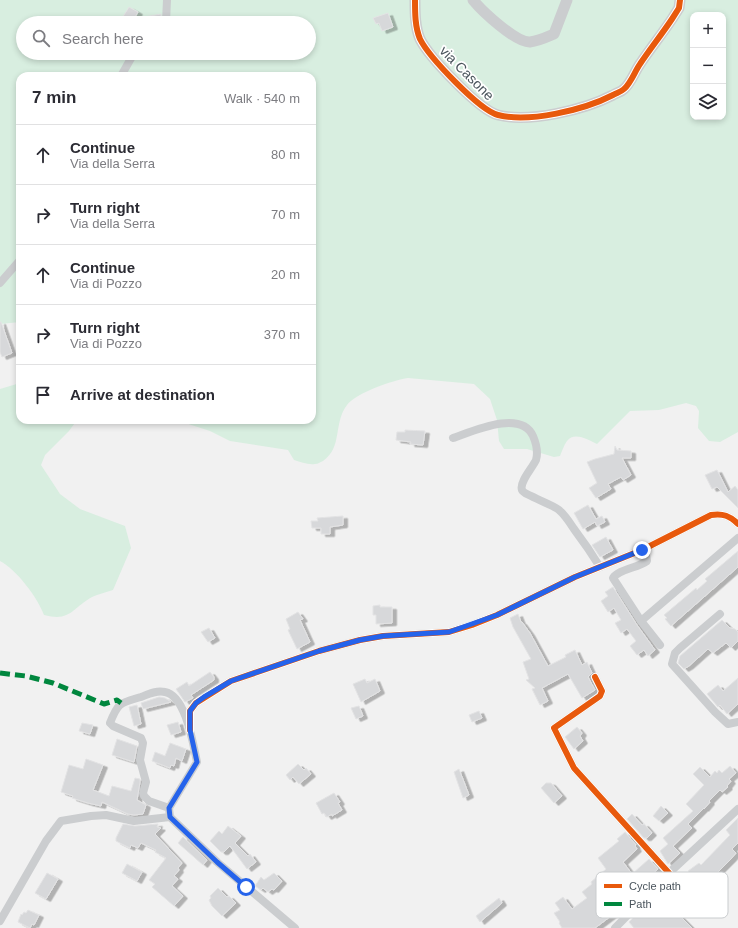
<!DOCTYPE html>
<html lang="en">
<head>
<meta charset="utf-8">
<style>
  body { margin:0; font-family:Helvetica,sans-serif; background:#f7f7f7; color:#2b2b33 }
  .controls { position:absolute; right:12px; top:12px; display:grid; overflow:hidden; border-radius:8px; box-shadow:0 2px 6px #0003 }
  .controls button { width:36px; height:36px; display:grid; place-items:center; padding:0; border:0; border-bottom:1px solid #e1e1e2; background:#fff; color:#2b2b33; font:20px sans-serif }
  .stop { position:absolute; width:12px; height:12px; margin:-9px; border:3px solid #2563eb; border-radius:50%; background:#fff }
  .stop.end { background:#2563eb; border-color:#fff; box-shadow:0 1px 4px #0008 }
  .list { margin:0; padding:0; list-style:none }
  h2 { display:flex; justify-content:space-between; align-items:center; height:52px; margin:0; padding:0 16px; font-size:17px }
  h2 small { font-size:13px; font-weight:400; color:#7c7c81 }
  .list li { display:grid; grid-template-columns:26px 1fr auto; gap:12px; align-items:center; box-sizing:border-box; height:60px; padding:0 16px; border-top:1px solid #e1e1e2 }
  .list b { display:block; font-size:15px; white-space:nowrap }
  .list p { margin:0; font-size:13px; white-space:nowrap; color:#7c7c81 }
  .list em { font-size:13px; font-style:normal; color:#7c7c81 }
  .icon { flex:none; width:22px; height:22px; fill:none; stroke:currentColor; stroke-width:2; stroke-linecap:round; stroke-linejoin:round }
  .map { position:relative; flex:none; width:738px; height:928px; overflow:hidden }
  .search { position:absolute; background:#fff; box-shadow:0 2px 6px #0003; left:16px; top:16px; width:300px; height:44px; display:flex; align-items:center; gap:10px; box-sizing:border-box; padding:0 14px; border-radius:22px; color:#7c7c81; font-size:15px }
  .panel { position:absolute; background:#fff; box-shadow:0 2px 6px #0003; left:16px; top:72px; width:300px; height:352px; border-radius:12px }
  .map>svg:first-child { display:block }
</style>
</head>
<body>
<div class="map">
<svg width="738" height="928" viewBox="0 0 738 928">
  <defs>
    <filter id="shadow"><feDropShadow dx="4.5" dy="2.5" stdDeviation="0" flood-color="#0004"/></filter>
  </defs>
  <rect width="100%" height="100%" fill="#f1f1f1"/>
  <g fill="#d8eee0" fill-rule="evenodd">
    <path d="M0 0H738V432L720 442 709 441 698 428 699 411 696 406 686 403 659 410 630 411 597 444C589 440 574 431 567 441 564 445 562 451 560 456L554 457 527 449H504L499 441 497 420 490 399 474 384 408 378C393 380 356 393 347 405 333 423 343 447 323 461 320 462 318 464 315 464 308 465 301 462 294 460L288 450 230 441 210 431 179 421 161 420H312V76H20V322L0 324ZM693 15H723V117H693ZM23 23H309V53H23Z"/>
    <path d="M20 383V420H77L69 431 45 455 41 465 60 494 80 509 125 526 131 548 113 590C107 592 98 594 92 597 72 608 71 622 44 615 38 598 16 569 0 561V389Z"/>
  </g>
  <g fill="#d7d8da" stroke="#e3e3e4" filter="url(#shadow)">
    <path d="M129 7 138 12 134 19 161 14V19L159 21 151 23H132V22L119 23Z"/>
    <path d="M388 13 393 27 382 31 379 23 376 24 373 18Z"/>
    <path d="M0 322H1L12 353 2 357 0 352Z"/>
    <path d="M405 430 425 431 423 445 410 444 411 442 396 440 397 432H405Z"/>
    <path d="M615 446 617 450 631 451V458H622L631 475 623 480 621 477 608 484 611 489 596 498 589 488 597 483 587 462 595 459 614 454Z"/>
    <path d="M717 470 728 492 735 486 738 490V508L717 487 712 489 705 475Z"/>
    <path d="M588 505 596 519 602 516 605 522 597 526 595 522 583 529 574 513Z"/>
    <path d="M343 516V525L330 527V534H321V528H312L311 521H318L317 518Z"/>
    <path d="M606 537 613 550 600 557 592 545Z"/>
    <path d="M738 551V567L671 626 665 619 667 618 664 615 696 588 697 590 707 581 705 579Z"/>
    <path d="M613 587 637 625 655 650 648 656 644 650 637 655 630 646 636 641 627 629 621 633 615 623 621 620 614 608 608 612 601 601 608 596 605 592Z"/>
    <path d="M380 605V607H392V623L376 624V615H373V606Z"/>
    <path d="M298 612 303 619 300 620 310 642 297 649 288 630 290 629 286 619Z"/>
    <path d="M518 614 521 622H522L530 633 548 666 566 657 565 655 575 650 582 665 587 662 592 673 588 677 595 690 582 698 568 674 542 688 548 701 540 705 532 689 535 688 526 680 529 679 523 662 531 659 513 627 510 618Z"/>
    <path d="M722 620 730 628 735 629 738 632V641L731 648 726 643 713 653 708 649 689 666 684 669 678 663 680 656Z"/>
    <path d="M209 628 215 638 208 642 201 632Z"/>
    <path d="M210 672 214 677V680L191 695 193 698 185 702 176 689 187 682 189 686Z"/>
    <path d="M738 678V704L727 714 720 705 718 707 707 694 718 685 723 691Z"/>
    <path d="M365 679 367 683 375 679 380 691 361 702 353 684Z"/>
    <path d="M159 697 165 698 171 702 143 709 141 703Z"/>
    <path d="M137 705 141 724 134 726 129 707Z"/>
    <path d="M359 706 363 716 356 719 351 708Z"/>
    <path d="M479 711 482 718 472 722 469 715Z"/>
    <path d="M178 722 181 732 171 735 167 725Z"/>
    <path d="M82 723 93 725 90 734 79 731Z"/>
    <path d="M577 727 582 733 580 736 583 741 574 749 565 737Z"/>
    <path d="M117 739 137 746 134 762 112 755Z"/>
    <path d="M170 743 186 749 182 761 176 758 174 766 171 765 170 768 152 761 155 752 165 756Z"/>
    <path d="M86 759 103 765 93 790 109 796 112 786 131 791 135 778 140 779V782L137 800 146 805 143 814 134 815 128 814 102 802 101 806 88 803 72 798 73 796 61 792 69 765 83 769Z"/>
    <path d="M298 764 304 770 306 768 311 774 299 784 293 777 290 780 286 775Z"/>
    <path d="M730 766 736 773 729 779 731 781 727 786 728 787 722 792 720 790 709 801 710 802 704 809V808L688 824 692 828 673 846 680 853 668 864 660 851 668 844 663 838 693 811 686 804 704 785 693 774 700 767 710 777 715 771 717 773 719 770 722 773Z"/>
    <path d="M459 769 469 795 463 798 454 772Z"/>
    <path d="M546 783H551L562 796 554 803 541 788Z"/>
    <path d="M334 793 340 802 338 803 342 810 332 816V814L327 817 324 813 322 814 316 803Z"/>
    <path d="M661 806 668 813 659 821 653 816Z"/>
    <path d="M632 814 642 825 644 824 652 833 647 838H644L627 819Z"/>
    <path d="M738 818V843L732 849 736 853 731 859 709 881 706 877 704 879 702 876 689 888 698 899 679 915 692 928H634L629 922 637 914 639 917 651 907 656 912 677 891 678 892 684 888 680 883 691 874 688 871 699 863 701 865 730 835 726 830Z"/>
    <path d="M123 824 135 826 158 824 157 827 161 828 155 834 182 863 178 868 179 870 174 876 178 879 172 886 183 896 174 906 152 887 155 884 149 880 166 858 155 852 156 850 141 843 138 848 131 845 130 848 116 841V838Z"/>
    <path d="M228 826 241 836 235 843 248 856 250 854 256 862 247 869 230 846 224 852H221L210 841 219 831 222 834Z"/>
    <path d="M625 832 636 845 635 846 637 849 623 862 632 874 649 859 658 869 641 884 643 886 634 896 632 894 630 895 618 883 603 896 615 913 595 928H562L559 923 560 922 554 913 560 910 555 903 563 897 572 909 587 898 582 892 592 884 591 882 606 869 598 858 619 841 617 839Z"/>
    <path d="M183 837 207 860 203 865 178 843Z"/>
    <path d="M127 864 142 872 137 881 122 873Z"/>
    <path d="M47 873 58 879 46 899 35 893Z"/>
    <path d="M274 873 282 881 274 890 272 889 268 892 263 888 261 890 255 886 261 877 264 880Z"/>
    <path d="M218 888 227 897 229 896 236 903 222 916 212 906 209 900 211 898 210 896Z"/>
    <path d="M499 898 502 903 480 922 476 916Z"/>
    <path d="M28 910 39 915 34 925 32 924 30 928 18 922 21 914 22 915 24 912 26 913Z"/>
  </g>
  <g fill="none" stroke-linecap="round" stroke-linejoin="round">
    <g stroke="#cbcdcf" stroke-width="8">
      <path d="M164 23 166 22 167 0"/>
      <path d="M121 76 134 53"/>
      <path d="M0 283 20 260"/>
      <path d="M453 438C473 431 521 409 533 436 536 443 538 453 536 460 533 467 519 482 522 490 524 495 552 504 559 510 565 515 570 523 574 529 583 541 592 554 600 567"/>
      <path d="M642 550 646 555 647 561C638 568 619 569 613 578L641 621 660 645"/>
      <path d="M720 614 680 648 675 653 672 664 715 712 728 724 738 722"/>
      <path d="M641 621 738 538"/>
      <path d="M595 677 602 691 600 696 554 728 574 768 669 873"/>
      <path d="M190 730V711L196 703 231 681 319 651 360 640 383 636 449 632 472 625 497 615 575 577 642 550 711 515C723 513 730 516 738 524"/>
      <path d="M169 808 149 801 144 796 143 793 146 782 140 760 143 743 141 738 113 726 110 723C118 702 120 703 141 697 149 694 156 690 165 692 186 696 193 744 197 762L169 808 170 817 217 862 295 928"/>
      <path d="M0 921 46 841 61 821 91 816 106 815 134 821 170 817"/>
      <path d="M615 928 669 873 738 809"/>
    </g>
    <g stroke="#cbcdcf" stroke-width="11">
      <path d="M415 0C415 13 415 27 420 39 429 57 479 110 498 115 529 123 584 110 613 95 616 93 621 92 624 89 631 83 635 71 640 64 650 49 662 34 672 19L679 8 680 0"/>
      <path d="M473 0C482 11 516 43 530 42 539 41 547 37 554 34L567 0"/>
    </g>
    <path stroke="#00873e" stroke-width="5" stroke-dasharray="10 5" stroke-linecap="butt" d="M0 673 26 676 53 683 104 704 117 700 121 703"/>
    <g stroke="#fff" stroke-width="8">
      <g id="cycleway">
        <path d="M415 0C415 13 415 27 420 39 429 57 479 110 498 115 529 123 584 110 613 95 616 93 621 92 624 89 631 83 635 71 640 64 650 49 662 34 672 19L679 8 680 0"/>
        <path d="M595 677 602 691 600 696 554 728 574 768 669 873"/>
        <path d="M190 730V711L196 703 231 681 319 651 360 640 383 636 449 632 472 625 497 615 575 577 642 550 711 515C723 513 730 516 738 524"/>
      </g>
    </g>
    <use href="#cycleway" stroke="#e8590c" stroke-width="6"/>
  </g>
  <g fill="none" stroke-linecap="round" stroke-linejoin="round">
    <path stroke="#2563eb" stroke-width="5" d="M246 887 217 862 170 817 169 808 197 762 190 730V711L196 703 204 697 231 681 319 651 360 640 383 636 449 632 497 615 575 577 642 550"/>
  </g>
  <g text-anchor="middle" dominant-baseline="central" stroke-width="3.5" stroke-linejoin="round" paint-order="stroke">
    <g font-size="14" fill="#4a545c" stroke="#fff">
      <text transform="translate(467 73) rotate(45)">via Casone</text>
    </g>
  </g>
  <rect x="596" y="872" width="132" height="46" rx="6" fill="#fff" stroke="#c9ccce" stroke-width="1"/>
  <rect x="604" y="884" width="18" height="4" fill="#e8590c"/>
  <rect x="604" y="902" width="18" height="4" fill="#00873e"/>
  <g font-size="11" fill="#4a545c">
    <text x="629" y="890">Cycle path</text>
    <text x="629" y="908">Path</text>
  </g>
</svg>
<div class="controls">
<button>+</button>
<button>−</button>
<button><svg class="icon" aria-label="layers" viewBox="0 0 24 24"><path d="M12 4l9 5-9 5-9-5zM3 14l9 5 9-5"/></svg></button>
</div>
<div class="stop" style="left:246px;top:887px"></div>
<div class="stop end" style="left:642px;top:550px"></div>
<div class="search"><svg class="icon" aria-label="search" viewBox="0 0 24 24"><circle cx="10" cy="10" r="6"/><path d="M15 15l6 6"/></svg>Search here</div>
<section class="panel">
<h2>7 min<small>Walk · 540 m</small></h2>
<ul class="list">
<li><svg class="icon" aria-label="ahead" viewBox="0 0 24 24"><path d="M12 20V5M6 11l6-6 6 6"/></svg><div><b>Continue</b><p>Via della Serra</p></div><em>80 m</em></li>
<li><svg class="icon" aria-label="right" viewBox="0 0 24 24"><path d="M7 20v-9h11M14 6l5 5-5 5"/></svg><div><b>Turn right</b><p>Via della Serra</p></div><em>70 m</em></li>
<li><svg class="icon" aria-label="ahead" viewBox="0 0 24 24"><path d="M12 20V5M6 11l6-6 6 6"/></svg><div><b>Continue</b><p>Via di Pozzo</p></div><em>20 m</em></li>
<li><svg class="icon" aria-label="right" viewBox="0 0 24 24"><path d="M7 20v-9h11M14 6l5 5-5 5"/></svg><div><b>Turn right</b><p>Via di Pozzo</p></div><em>370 m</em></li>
<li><svg class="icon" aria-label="arrive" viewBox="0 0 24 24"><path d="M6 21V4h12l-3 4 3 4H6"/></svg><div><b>Arrive at destination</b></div></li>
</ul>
</section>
</div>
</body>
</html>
